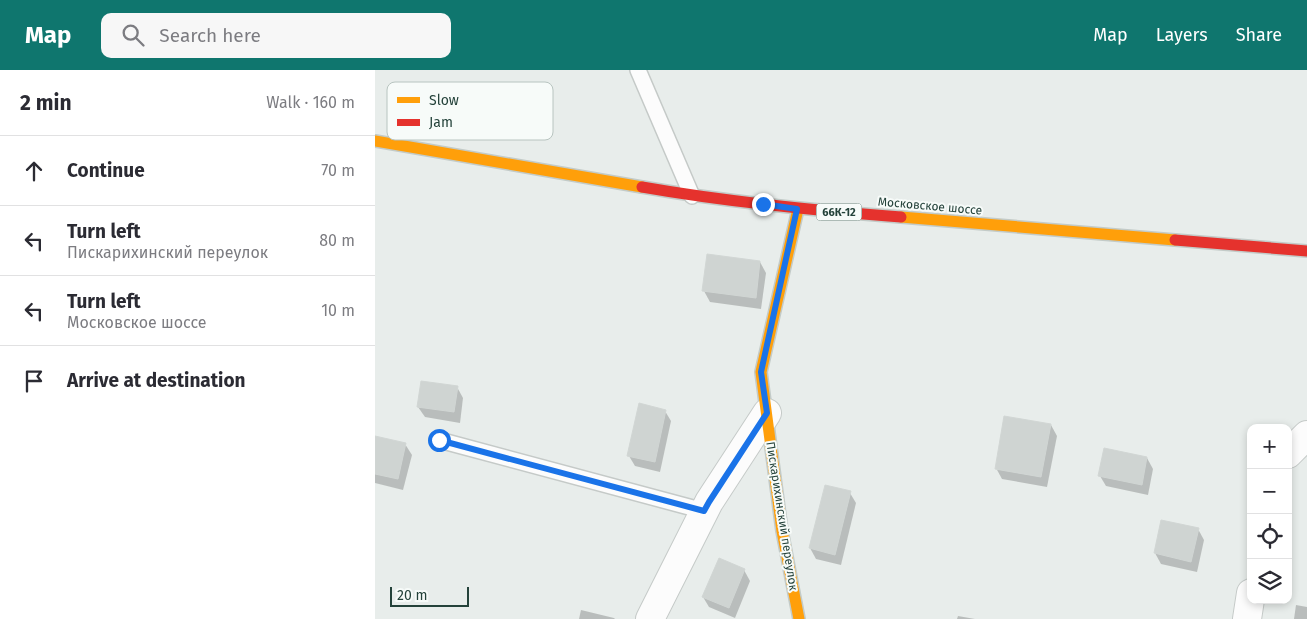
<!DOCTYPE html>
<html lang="en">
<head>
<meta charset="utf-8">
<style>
  body { margin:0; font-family:"Fira Sans",sans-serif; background:#f7f7f7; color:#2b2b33 }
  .controls { position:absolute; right:15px; bottom:15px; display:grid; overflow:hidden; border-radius:10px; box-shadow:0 2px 8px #0003 }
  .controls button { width:45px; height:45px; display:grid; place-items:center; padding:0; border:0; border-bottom:1px solid #e1e1e2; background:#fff; color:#2b2b33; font:25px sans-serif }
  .scale { position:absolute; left:15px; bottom:12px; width:79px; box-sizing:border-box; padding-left:5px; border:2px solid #24423a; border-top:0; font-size:14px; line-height:18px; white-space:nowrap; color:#24423a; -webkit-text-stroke:4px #f7fbf9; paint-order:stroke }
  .stop { position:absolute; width:15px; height:15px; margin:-11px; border:4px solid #1a73e8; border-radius:50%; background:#fff }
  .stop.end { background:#1a73e8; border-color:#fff; box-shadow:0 1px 5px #0008 }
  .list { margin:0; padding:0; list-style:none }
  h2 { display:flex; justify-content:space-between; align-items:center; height:65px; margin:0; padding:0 20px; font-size:21px }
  h2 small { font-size:16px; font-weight:400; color:#7c7c81 }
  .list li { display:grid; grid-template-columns:32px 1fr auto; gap:15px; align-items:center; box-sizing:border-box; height:70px; padding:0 20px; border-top:1px solid #e1e1e2 }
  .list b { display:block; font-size:19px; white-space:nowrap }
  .list p { margin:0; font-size:16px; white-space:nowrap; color:#7c7c81 }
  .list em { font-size:16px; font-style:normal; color:#7c7c81 }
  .icon { flex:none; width:28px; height:28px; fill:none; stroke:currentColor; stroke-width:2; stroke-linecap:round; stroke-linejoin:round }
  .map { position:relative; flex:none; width:932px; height:549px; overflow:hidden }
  header { display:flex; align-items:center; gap:30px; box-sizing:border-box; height:70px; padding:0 25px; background:#0f766e; color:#fff }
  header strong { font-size:24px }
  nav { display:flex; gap:28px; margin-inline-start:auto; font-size:18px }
  .search { width:350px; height:45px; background:#f7f7f7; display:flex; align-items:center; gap:12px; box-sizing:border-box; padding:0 18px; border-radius:10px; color:#7c7c81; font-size:19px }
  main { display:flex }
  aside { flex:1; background:#fff }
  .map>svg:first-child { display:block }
</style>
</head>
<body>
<header>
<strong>Map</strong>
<div class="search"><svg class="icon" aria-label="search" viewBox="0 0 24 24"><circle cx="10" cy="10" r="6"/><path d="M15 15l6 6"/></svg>Search here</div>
<nav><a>Map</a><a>Layers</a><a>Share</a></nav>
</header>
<main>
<aside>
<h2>2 min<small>Walk · 160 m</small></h2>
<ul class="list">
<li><svg class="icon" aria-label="ahead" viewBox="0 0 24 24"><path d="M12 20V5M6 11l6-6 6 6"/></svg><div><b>Continue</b></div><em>70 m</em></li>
<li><svg class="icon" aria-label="left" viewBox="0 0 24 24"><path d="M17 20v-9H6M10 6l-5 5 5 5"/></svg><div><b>Turn left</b><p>Пискарихинский переулок</p></div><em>80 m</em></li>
<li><svg class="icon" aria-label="left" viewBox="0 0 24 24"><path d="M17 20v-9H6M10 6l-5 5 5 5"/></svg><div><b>Turn left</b><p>Московское шоссе</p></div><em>10 m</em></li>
<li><svg class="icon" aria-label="arrive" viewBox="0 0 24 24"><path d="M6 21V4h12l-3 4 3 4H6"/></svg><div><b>Arrive at destination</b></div></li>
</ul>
</aside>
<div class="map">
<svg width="932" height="549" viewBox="0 0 932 549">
  <rect width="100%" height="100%" fill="#e8edeb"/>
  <g fill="#0003">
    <path d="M385 192 391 203 386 239 335 232 329 221Z"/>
    <path d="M82 317 88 328 85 353 50 347 43 337Z"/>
    <path d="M290 341 296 351 285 402 260 396 254 386Z"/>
    <path d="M676 355 682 366 672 417 627 409 621 398Z"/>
    <path d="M0 367 30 374 37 385 28 420 0 413Z"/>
    <path d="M772 388 778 399 773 425 731 416 725 406Z"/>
    <path d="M475 423 481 433 466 495 441 489 435 478Z"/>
    <path d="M823 459 829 470 822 502 786 494 780 483Z"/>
    <path d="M369 500 375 511 360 548 334 537 328 527Z"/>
    <path d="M921 535 932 537V549H919Z"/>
    <path d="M206 540 239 548 240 549H204Z"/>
    <path d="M583 546 600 549H582Z"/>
  </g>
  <g fill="#cfd4d2" stroke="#d1d6d4">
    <path d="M332 184 385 191 381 228 327 221Z"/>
    <path d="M46 311 83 316 79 342 42 337Z"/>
    <path d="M264 333 291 340 280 392 252 386Z"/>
    <path d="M629 346 676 354 666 407 620 399Z"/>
    <path d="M0 366 31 373 23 409 0 404Z"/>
    <path d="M729 378 772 387 767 415 723 406Z"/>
    <path d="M450 415 476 421 460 485 434 478Z"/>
    <path d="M786 450 824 458 816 492 779 483Z"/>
    <path d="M344 488 370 499 354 538 327 527Z"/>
  </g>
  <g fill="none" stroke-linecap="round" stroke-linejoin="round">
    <g stroke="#c5cac8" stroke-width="18">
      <g id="lane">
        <path d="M263 0 317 126"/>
        <path d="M64 370 329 441"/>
      </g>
    </g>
    <g stroke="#c5cac8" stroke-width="30">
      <g id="street">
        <path d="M913 384 932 365"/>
        <path d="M275 549 334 432 392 343"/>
        <path d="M872 549 876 523"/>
      </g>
    </g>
    <g stroke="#c3cbc8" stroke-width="14">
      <g id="slow">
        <path d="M0 71 267 117"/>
        <path d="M423 139 386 302 407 461 424 549"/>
        <path d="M526 147 800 170"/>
      </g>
    </g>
    <g stroke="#c3cbc8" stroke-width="14">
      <g id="jam">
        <path d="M267 117C353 132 439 140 526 147"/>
        <path d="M800 170 932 181"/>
      </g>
    </g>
    <use href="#lane" stroke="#fcfcfc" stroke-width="15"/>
    <use href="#street" stroke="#fcfcfc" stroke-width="28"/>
    <use href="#slow" stroke="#ff9f0a" stroke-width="11"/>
    <use href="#jam" stroke="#e5322d" stroke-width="11"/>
  </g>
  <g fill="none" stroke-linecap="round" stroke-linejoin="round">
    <path stroke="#1a73e8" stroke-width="6" d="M64 370 329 441 334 432 392 343 386 302 422 139 388 134"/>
  </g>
  <g text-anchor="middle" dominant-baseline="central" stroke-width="4" stroke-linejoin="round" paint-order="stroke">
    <rect fill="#f7fbf9" stroke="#637a73" stroke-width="1" x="441.5" y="133.5" width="45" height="17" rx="4"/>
    <g font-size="11" font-weight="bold" fill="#24423a">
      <text x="464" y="142">66К-12</text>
    </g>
    <g font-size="12" fill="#24423a" stroke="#f7fbf9">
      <text transform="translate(555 136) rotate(5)">Московское шоссе</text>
      <text transform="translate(407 446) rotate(81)">Пискарихинский переулок</text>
    </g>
  </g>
  <rect x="12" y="12" width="166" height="58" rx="8" fill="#f7fbf9" stroke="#b8c4c0" stroke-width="1"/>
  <rect x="22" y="27" width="23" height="6" fill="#ff9f0a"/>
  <rect x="22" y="49" width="23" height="7" fill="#e5322d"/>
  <g font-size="14" fill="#24423a">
    <text x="54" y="35">Slow</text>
    <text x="54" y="57">Jam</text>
  </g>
</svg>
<div class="controls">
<button>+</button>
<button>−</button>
<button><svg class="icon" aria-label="locate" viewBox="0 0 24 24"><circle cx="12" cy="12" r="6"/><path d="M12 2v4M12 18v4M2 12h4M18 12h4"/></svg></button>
<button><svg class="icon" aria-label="layers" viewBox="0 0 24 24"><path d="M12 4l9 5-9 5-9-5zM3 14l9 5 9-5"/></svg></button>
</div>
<div class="scale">20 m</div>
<div class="stop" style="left:64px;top:370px"></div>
<div class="stop end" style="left:388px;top:134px"></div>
</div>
</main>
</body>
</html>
